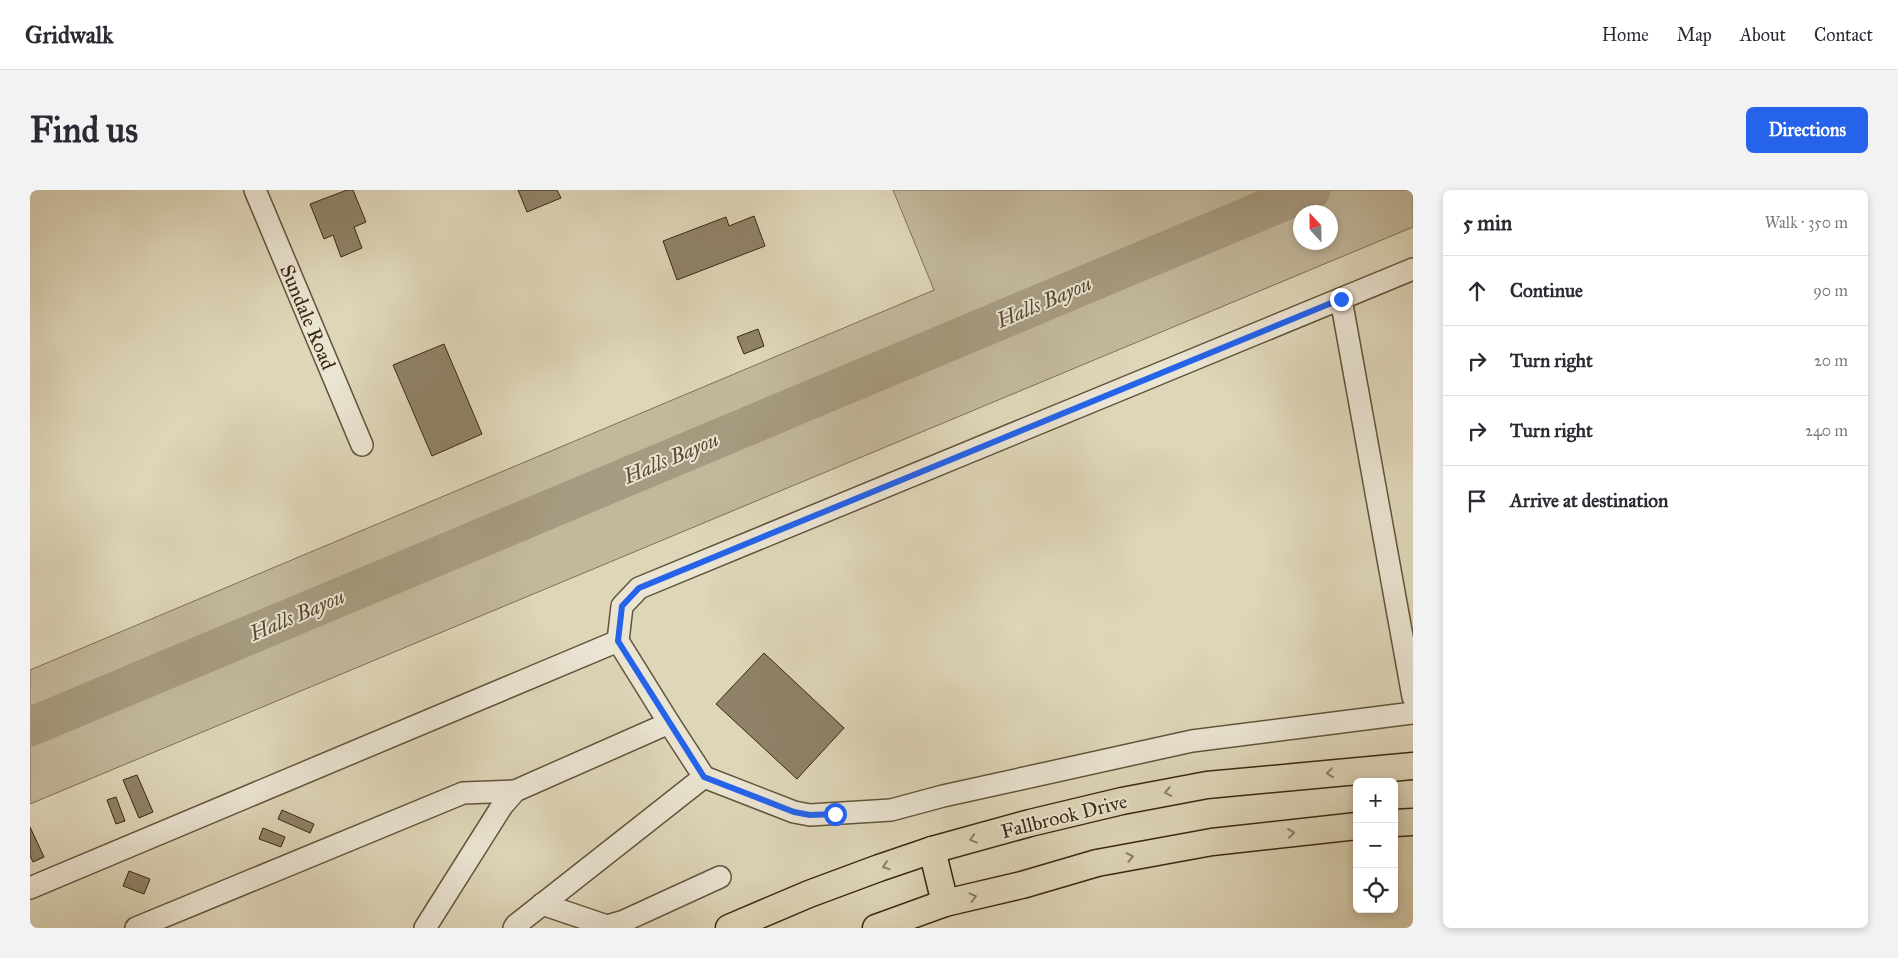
<!DOCTYPE html>
<html lang="en">
<head>
<meta charset="utf-8">
<style>
  body { margin:0; font-family:"IM FELL Great Primer",serif; background:#f2f2f3; color:#2b2b33 }
  .controls { position:absolute; right:15px; bottom:15px; display:grid; overflow:hidden; border-radius:8px; box-shadow:0 2px 8px #0003 }
  .controls button { width:45px; height:45px; display:grid; place-items:center; padding:0; border:0; border-bottom:1px solid #e1e1e2; background:#fff; color:#2b2b33; font:25px sans-serif }
  .compass { position:absolute; left:1263px; top:15px; width:45px; height:45px; border-radius:50%; background:#fff; box-shadow:0 2px 8px #0003; rotate:338deg }
  .stop { position:absolute; width:15px; height:15px; margin:-11px; border:4px solid #2563eb; border-radius:50%; background:#fff }
  .stop.end { background:#2563eb; border-color:#fff; box-shadow:0 1px 5px #0008 }
  .list { margin:0; padding:0; list-style:none }
  h2 { display:flex; justify-content:space-between; align-items:center; height:65px; margin:0; padding:0 20px; font-size:21px }
  h2 small { font-size:16px; font-weight:400; color:#7c7c81 }
  .list li { display:grid; grid-template-columns:32px 1fr auto; gap:15px; align-items:center; box-sizing:border-box; height:70px; padding:0 20px; border-top:1px solid #e1e1e2 }
  .list b { display:block; font-size:19px; white-space:nowrap }
  .list em { font-size:16px; font-style:normal; color:#7c7c81 }
  .icon { flex:none; width:28px; height:28px; fill:none; stroke:currentColor; stroke-width:2; stroke-linecap:round; stroke-linejoin:round }
  .map { position:relative; flex:none; width:1383px; height:738px; overflow:hidden; border-radius:8px }
  header { display:flex; align-items:center; gap:30px; box-sizing:border-box; height:70px; padding:0 25px; background:#fff; border-bottom:1px solid #e1e1e2 }
  header strong { font-size:24px }
  nav { display:flex; gap:28px; margin-inline-start:auto; font-size:18px }
  .intro { display:flex; align-items:center; justify-content:space-between; box-sizing:border-box; height:120px; padding:0 30px }
  h1 { margin:0; font-size:35px }
  .button { padding:12px 22px; border-radius:8px; background:#2563eb; color:#fff; font-size:18px; font-weight:700 }
  main { display:flex; gap:30px; padding:0 30px }
  aside { flex:1; background:#fff; border-radius:8px; box-shadow:0 2px 8px #0003 }
  .map>svg:first-child { display:block }
</style>
</head>
<body>
<header>
<strong>Gridwalk</strong>
<nav><a>Home</a><a>Map</a><a>About</a><a>Contact</a></nav>
</header>
<div class="intro"><h1>Find us</h1><a class="button">Directions</a></div>
<main>
<div class="map">
<svg width="1383" height="738" viewBox="0 0 1383 738">
  <rect width="100%" height="100%" fill="#ded6b9"/>
  <filter id="stains"><feTurbulence type="fractalNoise" baseFrequency=".004" numOctaves="4"/><feColorMatrix values="0 0 0 0 .2 0 0 0 0 .09 0 0 0 0 .02 0 0 0 .5 -.17"/></filter>
  <radialGradient id="worn" r=".72"><stop offset=".6" stop-color="#630" stop-opacity="0"/><stop offset="1" stop-color="#630" stop-opacity=".3"/></radialGradient>
  <path fill="#c2b89c" stroke="#7e7056" fill-rule="evenodd" d="M863 0H1383V37L0 614V480L904 100ZM1270 22H1300V52H1270Z"/>
  <g fill="none" stroke-linecap="round" stroke-linejoin="round">
    <path stroke="#a69b80" stroke-width="39" d="M0 537 1281 0"/>
  </g>
  <g fill="#8f8268" stroke="#3a2811">
    <path d="M317 0H323L336 32 324 37 332 58 311 67 303 45 294 49 280 14Z"/>
    <path d="M488 0H527L531 8 497 22Z"/>
    <path d="M724 26 735 56 647 90 633 51 696 27 699 36Z"/>
    <path d="M728 139 734 156 714 164 707 147Z"/>
    <path d="M414 154 452 244 402 266 363 175Z"/>
    <path d="M734 463 814 538 767 589 686 514Z"/>
    <path d="M107 585 123 622 109 628 93 590Z"/>
    <path d="M86 607 95 631 86 634 77 610Z"/>
    <path d="M252 620 284 634 280 643 248 629Z"/>
    <path d="M0 637 14 667 3 672 0 666Z"/>
    <path d="M233 638 255 647 251 657 229 649Z"/>
    <path d="M99 681 120 689 114 704 93 696Z"/>
  </g>
  <g fill="none" stroke-linecap="round" stroke-linejoin="round">
    <g stroke="#63543b" stroke-width="24">
      <g id="minor">
        <path d="M225 0 332 255"/>
        <path d="M1311 109 1383 507"/>
        <path d="M588 451 639 533"/>
        <path d="M0 698 588 451 592 416 609 398 1383 79"/>
        <path d="M512 714 577 736 594 731 690 687"/>
        <path d="M106 738 433 603 485 601"/>
        <path d="M395 738 472 616 485 601 639 533 674 587 764 622 780 625 861 620 913 606 1162 551 1383 523"/>
        <path d="M484 738 486 735 674 587"/>
      </g>
    </g>
    <g stroke="#3a2811" stroke-width="29">
      <g id="major">
        <path d="M1364 633 1383 632"/>
        <path d="M902 660 915 713"/>
        <path d="M699 738 779 704 849 678 902 660 1000 633 1092 611 1177 595 1383 576"/>
        <path d="M846 738 915 713 992 695 1067 673 1182 652 1327 636"/>
      </g>
    </g>
    <use href="#minor" stroke="#eae4d2" stroke-width="21"/>
    <use href="#major" stroke="#ded6b9" stroke-width="26"/>
  </g>
  <defs><path id="oneway-chevron" d="M-2-3.5L2.5 0L-2 3.5" fill="none" stroke-width="1.6" stroke-linecap="round" stroke-linejoin="round" transform="scale(1.25)"/></defs>
  <g stroke="#8c7f65">
    <use href="#oneway-chevron" transform="translate(1300 583) rotate(174)"/>
    <use href="#oneway-chevron" transform="translate(1138 602) rotate(169)"/>
    <use href="#oneway-chevron" transform="translate(1261 643) rotate(-6)"/>
    <use href="#oneway-chevron" transform="translate(943 649) rotate(164)"/>
    <use href="#oneway-chevron" transform="translate(1100 667) rotate(-11)"/>
    <use href="#oneway-chevron" transform="translate(856 676) rotate(161)"/>
    <use href="#oneway-chevron" transform="translate(943 707) rotate(-14)"/>
  </g>
  <g fill="none" stroke-linecap="round" stroke-linejoin="round">
    <path stroke="#2563eb" stroke-width="6" d="M805 624 780 625 764 622 674 587 588 451 592 416 609 398 1311 109"/>
  </g>
  <g text-anchor="middle" dominant-baseline="central" stroke-width="4" stroke-linejoin="round" paint-order="stroke">
    <g font-size="20" fill="#3a2811" stroke="#eae4d2">
      <text transform="translate(278 127) rotate(67)">Sundale Road</text>
      <text transform="translate(1034 626) rotate(-14)">Fallbrook Drive</text>
    </g>
    <g font-size="21" font-style="italic" fill="#5a4a32" stroke="#eae4d2">
      <text transform="translate(1014 112) rotate(-23)">Halls Bayou</text>
      <text transform="translate(641 268) rotate(-23)">Halls Bayou</text>
      <text transform="translate(267 425) rotate(-23)">Halls Bayou</text>
    </g>
  </g>
  <rect width="100%" height="100%" filter="url(#stains)"/>
  <rect width="100%" height="100%" fill="url(#worn)"/>
</svg>
<div class="controls">
<button>+</button>
<button>−</button>
<button><svg class="icon" aria-label="locate" viewBox="0 0 24 24"><circle cx="12" cy="12" r="6"/><path d="M12 2v4M12 18v4M2 12h4M18 12h4"/></svg></button>
</div>
<svg class="compass" viewBox="-18 -18 36 36"><path d="M0-13l5 13h-10z" fill="#e53935"/><path d="M0 13l5-13h-10z" fill="#7c7c81"/></svg>
<div class="stop" style="left:805px;top:624px"></div>
<div class="stop end" style="left:1311px;top:109px"></div>
</div>
<aside>
<h2>5 min<small>Walk · 350 m</small></h2>
<ul class="list">
<li><svg class="icon" aria-label="ahead" viewBox="0 0 24 24"><path d="M12 20V5M6 11l6-6 6 6"/></svg><div><b>Continue</b></div><em>90 m</em></li>
<li><svg class="icon" aria-label="right" viewBox="0 0 24 24"><path d="M7 20v-9h11M14 6l5 5-5 5"/></svg><div><b>Turn right</b></div><em>20 m</em></li>
<li><svg class="icon" aria-label="right" viewBox="0 0 24 24"><path d="M7 20v-9h11M14 6l5 5-5 5"/></svg><div><b>Turn right</b></div><em>240 m</em></li>
<li><svg class="icon" aria-label="arrive" viewBox="0 0 24 24"><path d="M6 21V4h12l-3 4 3 4H6"/></svg><div><b>Arrive at destination</b></div></li>
</ul>
</aside>
</main>
</body>
</html>
